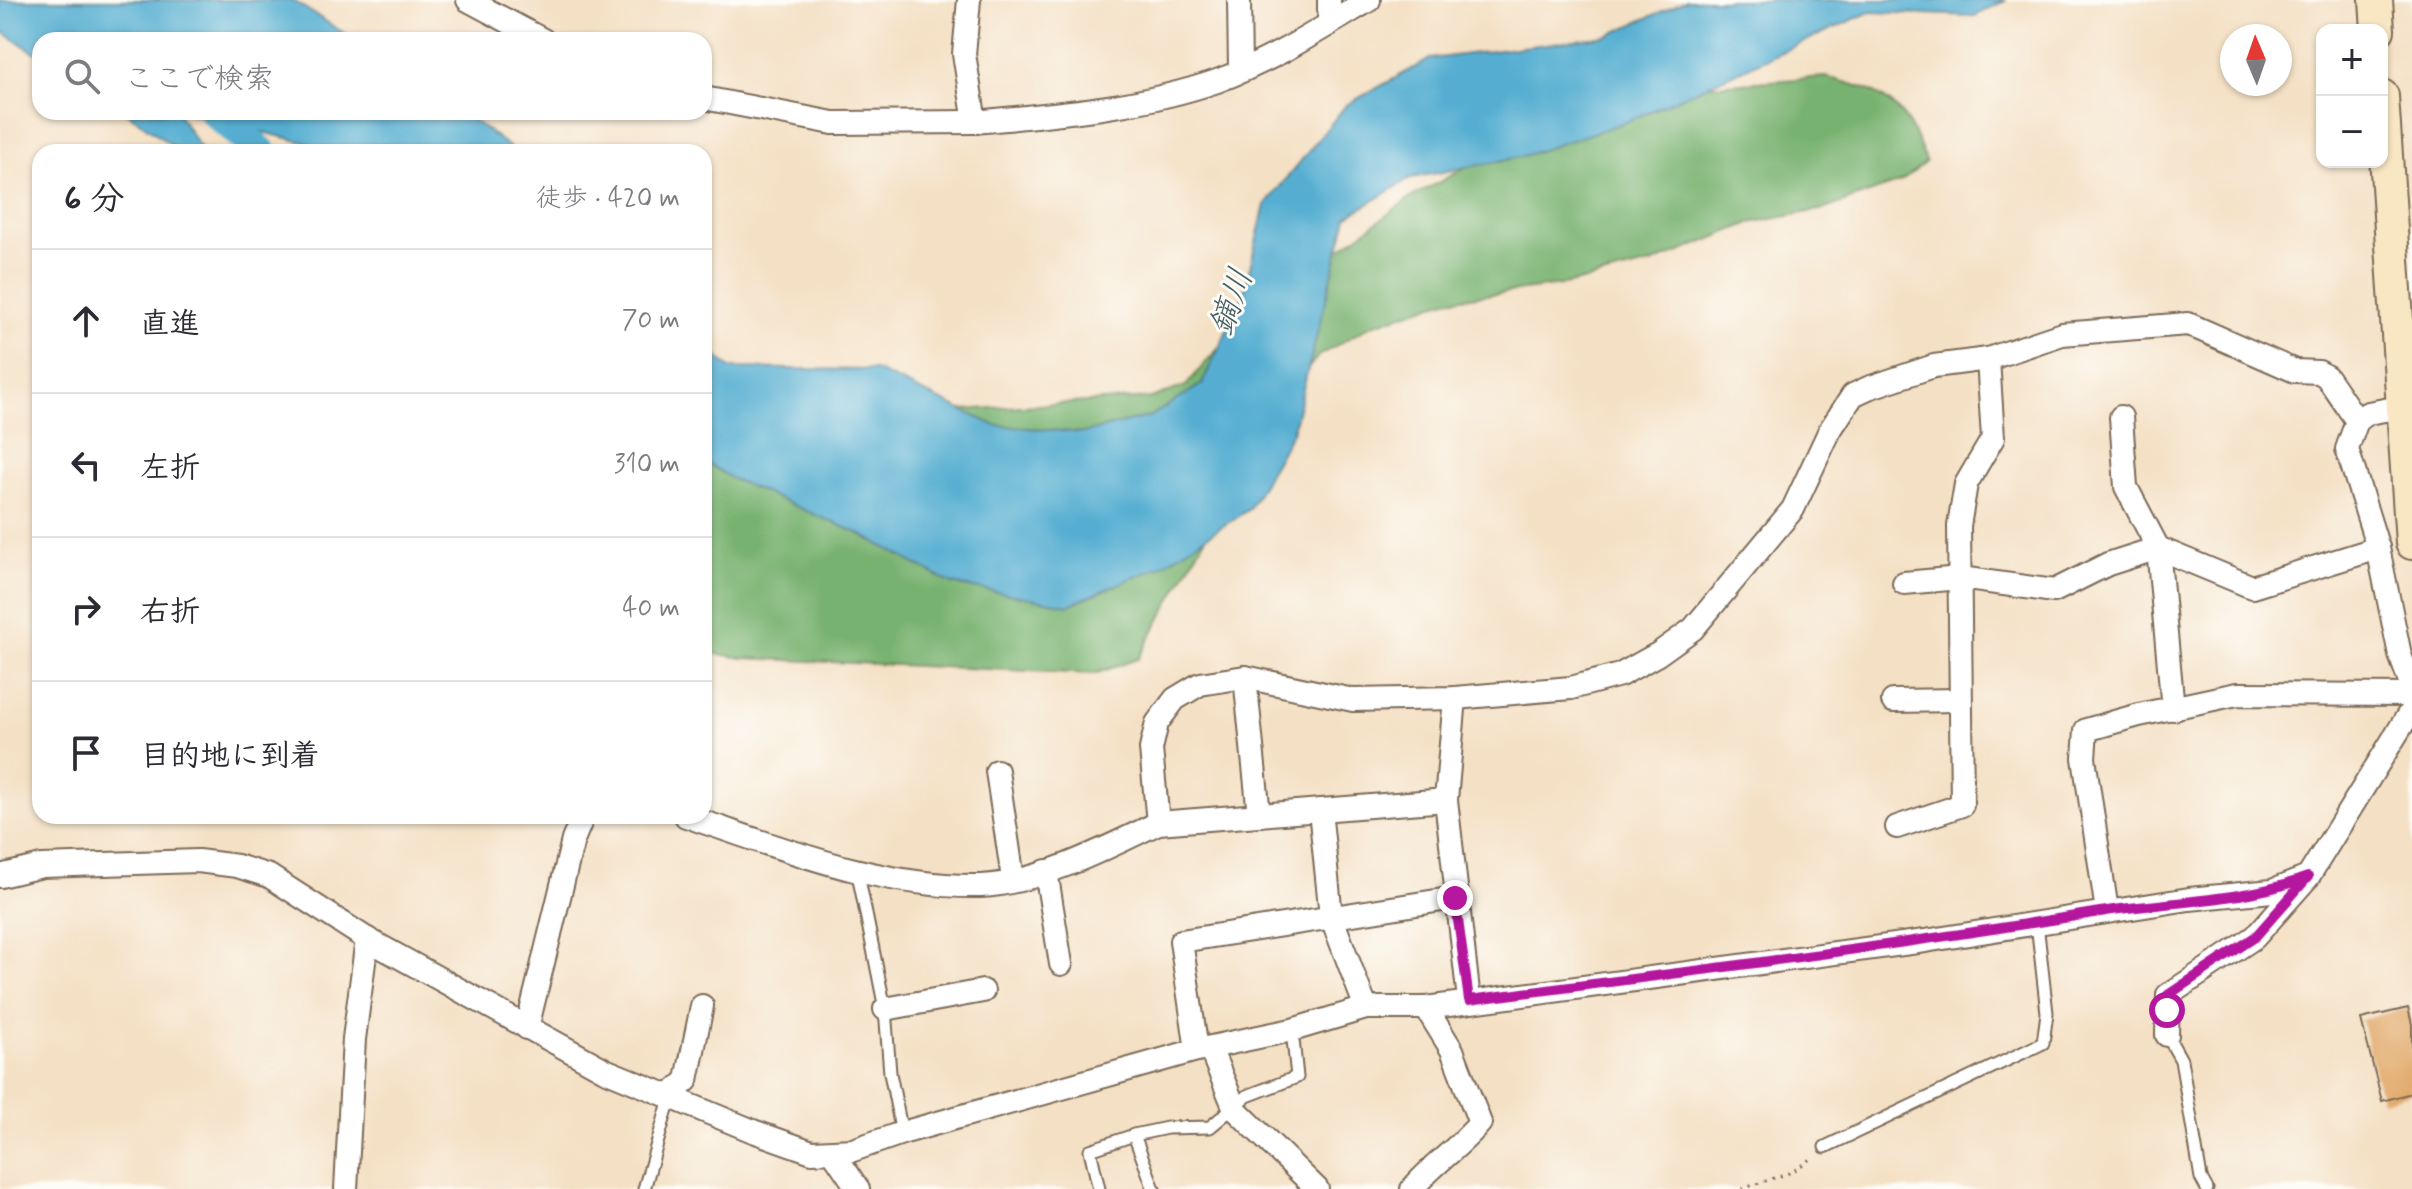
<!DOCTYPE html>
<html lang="ja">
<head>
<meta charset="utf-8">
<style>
  body { margin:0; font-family:Mynerve,"Klee One",sans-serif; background:#f7f7f7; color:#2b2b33 }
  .controls { position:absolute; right:24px; top:24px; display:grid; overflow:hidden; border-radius:16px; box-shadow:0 2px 6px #0004 }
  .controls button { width:72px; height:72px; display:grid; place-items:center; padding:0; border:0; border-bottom:2px solid #e1e1e2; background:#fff; color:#2b2b33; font:40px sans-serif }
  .compass { position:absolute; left:2220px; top:24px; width:72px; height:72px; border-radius:50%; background:#fff; box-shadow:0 2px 6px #0004; rotate:358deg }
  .stop { position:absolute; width:24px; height:24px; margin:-18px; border:6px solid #b5179e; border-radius:50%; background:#fff }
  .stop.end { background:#b5179e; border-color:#fff; box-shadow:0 2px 8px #0008 }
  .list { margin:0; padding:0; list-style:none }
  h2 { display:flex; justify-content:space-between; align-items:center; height:104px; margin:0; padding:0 32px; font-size:34px }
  h2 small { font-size:26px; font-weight:400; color:#7c7c81 }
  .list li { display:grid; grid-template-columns:52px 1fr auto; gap:24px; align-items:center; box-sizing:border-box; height:144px; padding:0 32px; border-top:2px solid #e1e1e2 }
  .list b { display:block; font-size:30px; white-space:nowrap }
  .list em { font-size:26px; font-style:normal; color:#7c7c81 }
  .icon { flex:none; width:44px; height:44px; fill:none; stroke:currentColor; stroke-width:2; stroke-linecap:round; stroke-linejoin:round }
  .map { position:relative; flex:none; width:2412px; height:1189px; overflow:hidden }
  .search { position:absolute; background:#fff; box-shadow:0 2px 6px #0004; left:32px; top:32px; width:680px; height:88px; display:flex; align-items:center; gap:20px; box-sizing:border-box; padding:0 28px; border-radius:24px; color:#7c7c81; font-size:30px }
  .panel { position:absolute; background:#fff; box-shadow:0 2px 6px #0004; left:32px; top:144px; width:680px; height:680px; border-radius:24px }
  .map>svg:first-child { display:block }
</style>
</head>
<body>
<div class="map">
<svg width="2412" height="1189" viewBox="0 0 2412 1189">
  <rect width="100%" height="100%" fill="#fdfcf7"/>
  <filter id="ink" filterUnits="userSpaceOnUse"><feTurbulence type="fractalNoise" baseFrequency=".0125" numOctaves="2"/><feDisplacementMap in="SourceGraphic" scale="16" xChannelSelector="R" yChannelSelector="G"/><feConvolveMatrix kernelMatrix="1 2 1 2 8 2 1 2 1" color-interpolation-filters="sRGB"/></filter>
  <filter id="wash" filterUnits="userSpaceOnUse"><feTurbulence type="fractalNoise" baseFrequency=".006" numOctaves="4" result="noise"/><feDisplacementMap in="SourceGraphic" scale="32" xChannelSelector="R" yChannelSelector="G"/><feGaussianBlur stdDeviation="1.8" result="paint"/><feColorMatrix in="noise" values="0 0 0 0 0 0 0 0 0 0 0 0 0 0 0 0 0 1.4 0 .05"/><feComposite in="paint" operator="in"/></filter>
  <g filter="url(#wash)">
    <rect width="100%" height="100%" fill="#f4e0c4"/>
    <path fill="#78b270" stroke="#5a6e47" stroke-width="2" d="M1825 77C1884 91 1905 103 1926 162L1902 181 1825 209 1750 223 1651 264 1569 284 1446 300 1372 325 1318 356 1278 408 1138 659 1094 674 742 658 704 652V426L1151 398 1186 386 1217 349 1337 251 1413 196 1486 157 1657 89Z"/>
    <g fill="#54aed1" stroke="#486c78" stroke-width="2">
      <path d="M0 0H292L355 40H40V56L0 30Z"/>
      <path d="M1687 0H2006L1975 16 1870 12 1626 122 1520 157 1411 178 1347 217 1292 432 1249 509 1161 566 1069 605 952 584 860 534 732 479 704 461V345L730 368 875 370 994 425 1083 433 1151 416 1202 384 1243 296 1265 205 1346 105 1430 59 1607 36Z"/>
      <path d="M126 112H177L203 152H181Z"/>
      <path d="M182 112H462L516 152H329L307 143Z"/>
    </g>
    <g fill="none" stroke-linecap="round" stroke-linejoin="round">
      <path stroke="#54aed1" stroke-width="32" d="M215 112 261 152"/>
    </g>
    <g id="blocks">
      <path fill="#e1a969" d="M2408 1008 2412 1024V1093L2382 1101 2361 1019Z"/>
    </g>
  </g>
  <g filter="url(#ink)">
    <use href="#blocks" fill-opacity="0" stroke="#7c6a58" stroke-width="2"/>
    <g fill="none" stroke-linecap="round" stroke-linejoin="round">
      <g stroke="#7c6a58" stroke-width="15">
        <g id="lane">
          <path d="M858 874 885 1009 890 1073 902 1133"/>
          <path d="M2167 1035 2181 1060 2201 1178 2207 1189"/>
          <path d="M1134 1135 1154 1189"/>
          <path d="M1825 1147 2043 1043 2047 1013 2037 923"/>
          <path d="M644 1189 671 1095"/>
          <path d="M1099 1189 1090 1150 1134 1135 1167 1128 1210 1127 1247 1096 1297 1077 1292 1030"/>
        </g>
      </g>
      <g stroke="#7c6a58" stroke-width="26">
        <g id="street">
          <path d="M468 0 543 40"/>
          <path d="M969 0 964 54 975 122C1056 114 1139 108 1217 81 1270 62 1321 29 1369 0"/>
          <path d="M1239 0 1240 69"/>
          <path d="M1329 0V24"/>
          <path d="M704 98 833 123 975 122"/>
          <path d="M2412 405 2368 413 2357 421 2347 449 2378 548 2400 655 2412 687"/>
          <path d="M2121 417 2126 487 2158 548 2173 709"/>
          <path d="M1904 583 1960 578 2054 591 2108 564 2158 548 2252 587 2378 548"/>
          <path d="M1245 677 1259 815"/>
          <path d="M1455 698 1446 800 1469 1000"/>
          <path d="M1893 701 1959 700"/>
          <path d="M997 771 1013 879"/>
          <path d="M1320 810 1331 916 1366 1008"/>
          <path d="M686 816C782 848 878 888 981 886 1036 884 1109 847 1158 823L1151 749 1157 723 1175 699 1200 684 1245 677 1353 700 1455 698 1571 688 1620 675 1658 654 1693 629 1793 509 1830 430 1853 395 1868 388 1934 366 1988 359 2062 334 2188 324 2295 371 2319 372 2327 377 2357 421"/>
          <path d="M1158 823 1446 800"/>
          <path d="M1897 827 1962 805 1959 526 1966 484 1993 438 1988 359"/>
          <path d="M1046 871 1061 964"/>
          <path d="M0 876 42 866 198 861 237 866 269 876 367 939 605 1070 753 1131 812 1152 853 1150 902 1133 1197 1050 1292 1030 1366 1008H1426L1925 941 2189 899 2272 891 2308 877"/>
          <path d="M2107 911 2084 758 2086 730 2139 715 2237 694 2412 695"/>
          <path d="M885 1009 983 991"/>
          <path d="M527 1028 573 840 583 816"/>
          <path d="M2167 1035 2168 995 2255 937 2308 877 2412 709"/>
          <path d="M1210 1048 1235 1109 1317 1189"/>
          <path d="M1197 1050 1181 941 1455 898"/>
          <path d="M671 1095 687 1080 702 1006"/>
          <path d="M833 1152 858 1189"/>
          <path d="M346 1189 354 1039 367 939"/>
          <path d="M1412 1189C1433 1164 1459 1148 1480 1123L1452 1050 1426 1008"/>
        </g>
      </g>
      <g stroke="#7c6a58" stroke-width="36">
        <g id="secondary">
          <path d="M2376 0 2378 30"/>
          <path d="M2382 96 2412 543"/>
        </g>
      </g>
      <path stroke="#7c6a58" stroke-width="3" stroke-dasharray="2 6" stroke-linecap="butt" d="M1742 1189 1792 1172 1814 1156"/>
      <use href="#lane" stroke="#fff" stroke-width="11"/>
      <use href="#street" stroke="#fff" stroke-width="22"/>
      <use href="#secondary" stroke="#f9e7c3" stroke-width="32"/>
    </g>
  </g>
  <g fill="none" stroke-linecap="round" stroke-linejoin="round" filter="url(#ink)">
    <path stroke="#b5179e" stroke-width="10" d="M1455 898 1469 1000C1679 973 1890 947 2100 912 2168 901 2243 902 2308 877L2255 937 2168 995 2167 1010"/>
  </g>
  <g text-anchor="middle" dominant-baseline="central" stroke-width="6" stroke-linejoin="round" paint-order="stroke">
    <g font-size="34" font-style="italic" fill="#455f66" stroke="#fdfcf7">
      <text transform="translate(1232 302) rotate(-70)">鏑川</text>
    </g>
  </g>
</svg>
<div class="controls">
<button>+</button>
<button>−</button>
</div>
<svg class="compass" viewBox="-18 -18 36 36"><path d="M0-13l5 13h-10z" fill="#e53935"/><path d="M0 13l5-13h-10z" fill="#7c7c81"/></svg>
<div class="stop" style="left:2167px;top:1010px"></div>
<div class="stop end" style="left:1455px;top:898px"></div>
<div class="search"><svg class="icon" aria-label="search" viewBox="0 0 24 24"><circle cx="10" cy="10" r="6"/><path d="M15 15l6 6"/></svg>ここで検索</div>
<section class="panel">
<h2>6 分<small>徒歩 · 420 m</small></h2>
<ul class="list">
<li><svg class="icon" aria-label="ahead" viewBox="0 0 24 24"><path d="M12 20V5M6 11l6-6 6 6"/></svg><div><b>直進</b></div><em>70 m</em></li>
<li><svg class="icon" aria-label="left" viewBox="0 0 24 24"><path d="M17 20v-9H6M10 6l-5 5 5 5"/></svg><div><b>左折</b></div><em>310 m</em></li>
<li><svg class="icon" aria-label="right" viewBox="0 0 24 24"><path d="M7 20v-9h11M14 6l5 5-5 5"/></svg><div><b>右折</b></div><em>40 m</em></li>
<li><svg class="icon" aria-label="arrive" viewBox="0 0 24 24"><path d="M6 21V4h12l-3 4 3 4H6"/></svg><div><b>目的地に到着</b></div></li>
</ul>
</section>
</div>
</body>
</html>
